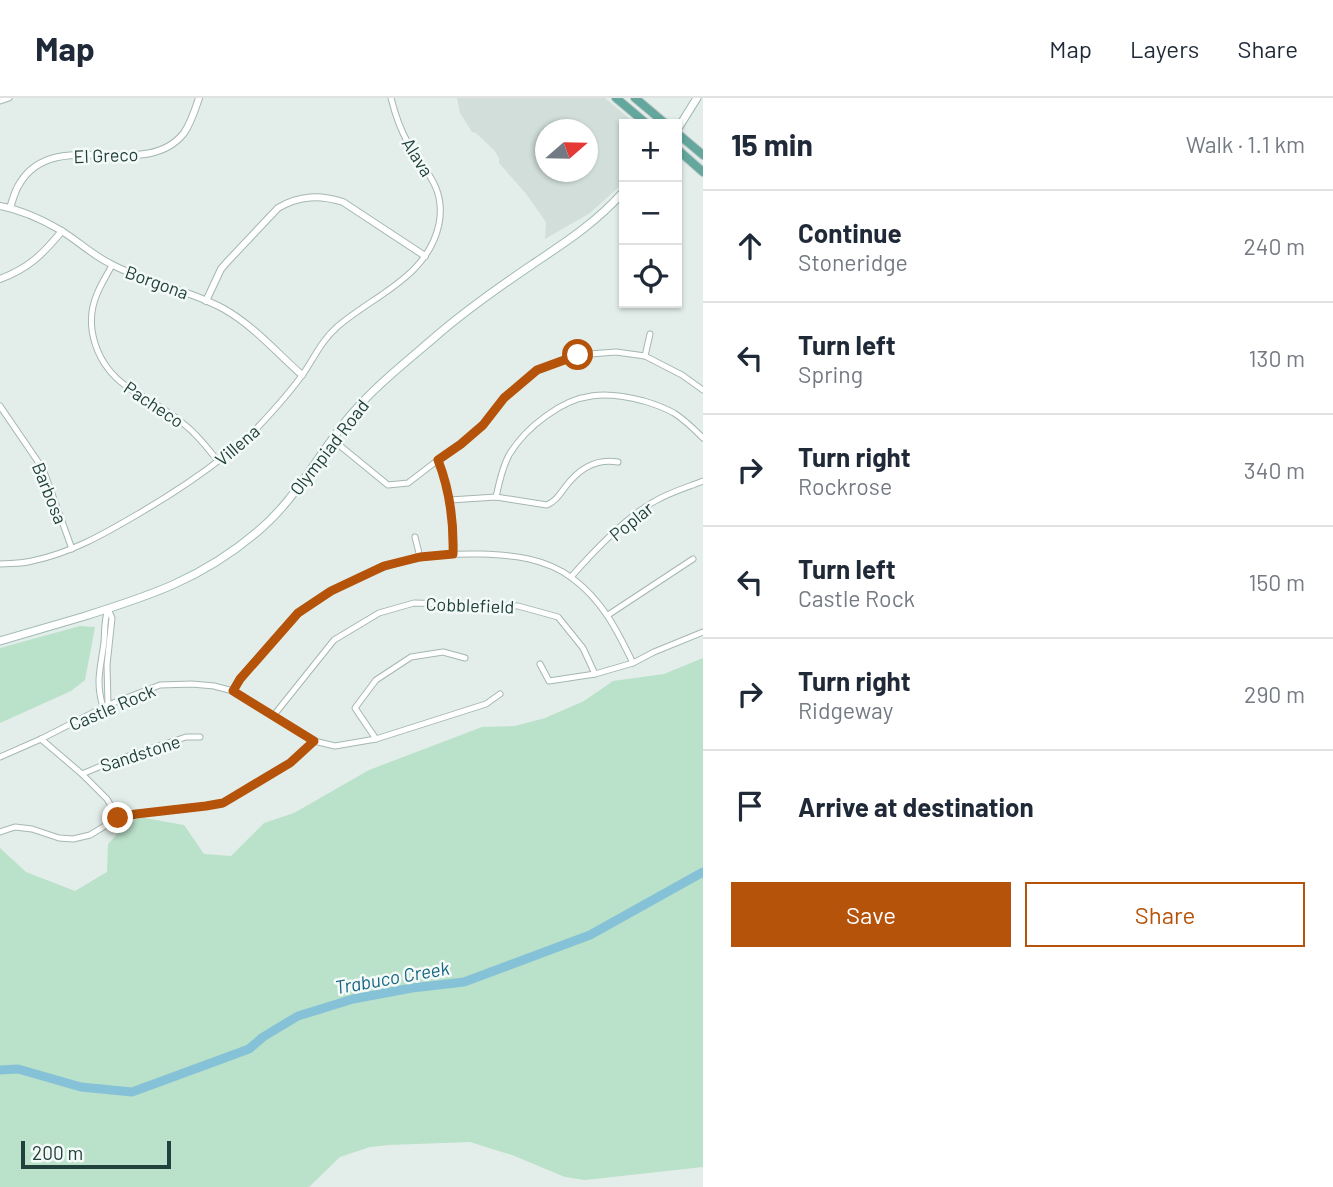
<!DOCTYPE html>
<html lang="en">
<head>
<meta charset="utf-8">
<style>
  body { margin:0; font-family:Barlow,sans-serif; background:#f2f2f3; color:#1f2937 }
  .controls { position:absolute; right:21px; top:21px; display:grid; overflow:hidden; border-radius:0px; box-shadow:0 2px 5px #0004 }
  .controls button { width:63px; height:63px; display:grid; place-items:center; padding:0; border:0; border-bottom:2px solid #e0e1e3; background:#fff; color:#1f2937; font:35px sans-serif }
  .compass { position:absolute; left:535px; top:21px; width:63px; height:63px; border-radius:50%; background:#fff; box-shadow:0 2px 5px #0004; rotate:70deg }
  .scale { position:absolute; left:21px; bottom:18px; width:150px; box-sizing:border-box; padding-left:7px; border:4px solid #21413c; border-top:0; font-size:19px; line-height:24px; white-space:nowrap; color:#21413c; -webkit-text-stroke:5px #f4faf7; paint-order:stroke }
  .stop { position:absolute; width:21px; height:21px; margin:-16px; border:5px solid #b45309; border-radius:50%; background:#fff }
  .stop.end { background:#b45309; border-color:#fff; box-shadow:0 2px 7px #0008 }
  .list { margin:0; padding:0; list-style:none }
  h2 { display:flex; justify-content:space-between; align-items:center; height:91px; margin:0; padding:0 28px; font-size:30px }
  h2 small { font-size:23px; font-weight:400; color:#747a83 }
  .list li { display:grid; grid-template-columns:46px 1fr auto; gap:21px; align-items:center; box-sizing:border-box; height:112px; padding:0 28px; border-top:2px solid #e0e1e3 }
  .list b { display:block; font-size:26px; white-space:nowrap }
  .list p { margin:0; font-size:23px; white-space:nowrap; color:#747a83 }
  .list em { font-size:23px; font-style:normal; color:#747a83 }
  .actions { display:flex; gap:14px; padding:21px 28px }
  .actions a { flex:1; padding:16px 0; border:2px solid #b45309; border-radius:0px; text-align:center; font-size:24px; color:#b45309 }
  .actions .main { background:#b45309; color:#fff }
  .icon { flex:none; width:38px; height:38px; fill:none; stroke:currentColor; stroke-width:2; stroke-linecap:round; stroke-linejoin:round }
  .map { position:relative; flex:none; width:703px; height:1089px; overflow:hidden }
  header { display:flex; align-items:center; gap:42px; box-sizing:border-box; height:98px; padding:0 35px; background:#fff; border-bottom:2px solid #e0e1e3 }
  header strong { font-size:33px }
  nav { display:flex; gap:38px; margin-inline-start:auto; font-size:24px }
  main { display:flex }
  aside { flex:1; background:#fff }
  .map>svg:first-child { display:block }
</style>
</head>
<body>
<header>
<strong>Map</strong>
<nav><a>Map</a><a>Layers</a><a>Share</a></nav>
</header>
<main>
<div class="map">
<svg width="703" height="1089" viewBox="0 0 703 1089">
  <rect width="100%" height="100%" fill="#e3eeea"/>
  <path fill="#d1ded9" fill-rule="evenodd" d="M457 0H605L636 26H624V77L622 86 590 115 545 141 546 124 527 97 499 65V60L494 52 476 35 472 34 460 15ZM545 32H587V74H545Z"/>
  <g fill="#bae1c9">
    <path d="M80 528 95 529 85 582 71 593 0 625V550Z"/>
    <path d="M703 560V1069L585 1082 565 1079 512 1057 470 1044 389 1047 370 1049 340 1059 309 1089H0V750L26 774 75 793 107 774 108 746 122 731 139 719 184 727 204 756 231 758 264 725 294 715 369 672 482 629 515 628 545 620 584 603 613 583 664 576Z"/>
  </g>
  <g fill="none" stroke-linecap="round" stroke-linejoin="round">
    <path stroke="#86c2d7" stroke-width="9" d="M0 972 18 971 81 989 132 994 249 951 263 939 298 918 353 901 412 890 464 884 590 837 703 774"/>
    <g stroke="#a5b7b2" stroke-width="7">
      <g id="minor">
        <path d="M0 3 9 0"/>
        <path d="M112 167C107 177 101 186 97 196 83 229 97 267 126 288 145 301 167 311 185 327 198 337 208 351 218 363"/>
        <path d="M645 258 650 236"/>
        <path d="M0 308 43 371 72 451"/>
        <path d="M333 342 388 387 408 385 438 362 461 347 483 327 504 300 537 272 577 257 616 254 645 258 682 277 703 292"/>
        <path d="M438 362C450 393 454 422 453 455"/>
        <path d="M496 399C499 385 502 370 509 357 518 342 532 328 546 318 578 294 606 293 644 303 654 306 665 310 674 315 685 322 694 331 703 340"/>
        <path d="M450 402 496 399 547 407C556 403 560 396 566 388 579 371 596 360 618 364"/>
        <path d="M415 439 420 459"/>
        <path d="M0 466C11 465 21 466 32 463 71 455 104 436 138 416 169 398 198 379 226 357 237 348 249 339 258 329 274 312 290 294 303 276 314 260 322 242 337 229 374 197 428 179 439 126 446 90 425 73 408 45 400 31 395 16 391 0"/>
        <path d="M571 479C593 454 628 417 657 402 671 394 688 389 703 383"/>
        <path d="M608 517 693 461"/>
        <path d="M540 566 549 583 595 576 633 565 654 554 703 534"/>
        <path d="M233 593C242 577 255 565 266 551 276 539 286 526 298 515 311 504 328 495 343 487 392 462 426 455 481 456 513 457 545 460 572 480 602 502 617 532 633 565"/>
        <path d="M108 607 107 567 112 520 108 511"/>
        <path d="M103 609C95 583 101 569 104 544 105 532 104 522 108 511"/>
        <path d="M274 617 334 542 379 515 414 505 518 508 558 519 583 550 595 576"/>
        <path d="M41 641 82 676 107 701 118 720"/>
        <path d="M376 641 355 610 376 582 411 559 443 554 465 560"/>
        <path d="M0 659 41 641 108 607 160 587 192 586 214 588 233 593 314 643 335 648 376 641 486 606 500 596"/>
        <path d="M82 676 113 663 186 639H200"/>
        <path d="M0 734 15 729 32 731 59 740 73 741 90 737 118 720 136 716 206 708 223 705 290 665 314 643"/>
      </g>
    </g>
    <g stroke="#a5b7b2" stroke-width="8">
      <g id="tertiary">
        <path d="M0 108C21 112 41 121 60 132 77 142 91 156 109 165 145 185 188 191 224 211 254 228 277 255 302 277"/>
        <path d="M10 110C13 101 15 92 20 85 55 27 145 85 184 35 191 25 195 12 199 0"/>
        <path d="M0 181C29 170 42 157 62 133"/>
        <path d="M206 203 221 171 228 163 278 110C300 97 320 97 343 104L425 158"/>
      </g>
    </g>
    <g stroke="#a0bbb4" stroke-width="9">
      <g id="secondary">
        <path d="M677 32 697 0"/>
        <path d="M0 543C27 535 54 527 82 519 149 498 202 481 257 434 296 402 318 356 350 318 374 289 406 264 435 239 466 212 499 189 533 166 566 144 598 123 624 93"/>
      </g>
    </g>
    <g stroke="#c1cac8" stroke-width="10">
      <g id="primary">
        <path d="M616 0 647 26"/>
        <path d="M635 0 666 26"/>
        <path d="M677 35 703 57"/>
        <path d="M677 51 703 74"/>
      </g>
    </g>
    <use href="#minor" stroke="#fff" stroke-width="5"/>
    <use href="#tertiary" stroke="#fff" stroke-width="6"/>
    <use href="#secondary" stroke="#fff" stroke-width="7"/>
    <use href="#primary" stroke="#63a79d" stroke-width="8"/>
  </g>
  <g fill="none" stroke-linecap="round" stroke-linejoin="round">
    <path stroke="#b45309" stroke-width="9" d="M118 720 136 716 206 708 223 705 290 665 314 643 233 593 240 581 298 515 331 493 384 468 420 459 453 456C454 422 450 393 438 362L461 346 483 327 504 300 537 272 578 257"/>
  </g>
  <g text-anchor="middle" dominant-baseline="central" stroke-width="5" stroke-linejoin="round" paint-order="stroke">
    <g font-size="18" fill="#21413c" stroke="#f4faf7">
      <text transform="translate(106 57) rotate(-2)">El Greco</text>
      <text transform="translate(418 59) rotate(58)">Alava</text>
      <text transform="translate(157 184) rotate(20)">Borgona</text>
      <text transform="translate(154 306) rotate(34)">Pacheco</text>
      <text transform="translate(237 347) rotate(-41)">Villena</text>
      <text transform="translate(329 349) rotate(-52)">Olympiad Road</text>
      <text transform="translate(50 395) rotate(68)">Barbosa</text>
      <text transform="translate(631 423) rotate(-39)">Poplar</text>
      <text transform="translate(470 507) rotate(2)">Cobblefield</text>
      <text transform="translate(112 609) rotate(-23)">Castle Rock</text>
      <text transform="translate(140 655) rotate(-18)">Sandstone</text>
    </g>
    <g font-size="19" font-style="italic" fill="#156482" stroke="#f4faf7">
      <text transform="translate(392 879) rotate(-10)">Trabuco Creek</text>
    </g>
  </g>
</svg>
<div class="controls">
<button>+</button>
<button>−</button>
<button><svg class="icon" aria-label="locate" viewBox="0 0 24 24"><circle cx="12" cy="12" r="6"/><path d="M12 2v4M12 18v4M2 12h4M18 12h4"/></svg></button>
</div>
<svg class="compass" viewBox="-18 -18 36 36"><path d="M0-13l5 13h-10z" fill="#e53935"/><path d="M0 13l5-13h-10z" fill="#747a83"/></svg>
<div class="scale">200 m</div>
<div class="stop" style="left:578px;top:257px"></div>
<div class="stop end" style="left:118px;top:720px"></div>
</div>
<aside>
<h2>15 min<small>Walk · 1.1 km</small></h2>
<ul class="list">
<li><svg class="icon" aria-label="ahead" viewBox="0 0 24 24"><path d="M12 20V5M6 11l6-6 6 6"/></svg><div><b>Continue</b><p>Stoneridge</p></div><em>240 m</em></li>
<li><svg class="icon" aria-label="left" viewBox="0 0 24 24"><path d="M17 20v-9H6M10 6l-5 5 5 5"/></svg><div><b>Turn left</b><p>Spring</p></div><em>130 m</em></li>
<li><svg class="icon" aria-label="right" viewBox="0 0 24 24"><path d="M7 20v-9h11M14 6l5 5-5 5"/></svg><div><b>Turn right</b><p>Rockrose</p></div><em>340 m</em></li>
<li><svg class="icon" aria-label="left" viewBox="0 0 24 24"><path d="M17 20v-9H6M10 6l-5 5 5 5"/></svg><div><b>Turn left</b><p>Castle Rock</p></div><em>150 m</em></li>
<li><svg class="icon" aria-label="right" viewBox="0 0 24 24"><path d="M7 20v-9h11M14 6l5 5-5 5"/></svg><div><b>Turn right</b><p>Ridgeway</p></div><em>290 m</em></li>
<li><svg class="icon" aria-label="arrive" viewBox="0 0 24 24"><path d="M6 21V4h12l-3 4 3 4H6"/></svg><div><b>Arrive at destination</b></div></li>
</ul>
<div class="actions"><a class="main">Save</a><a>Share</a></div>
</aside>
</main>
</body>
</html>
